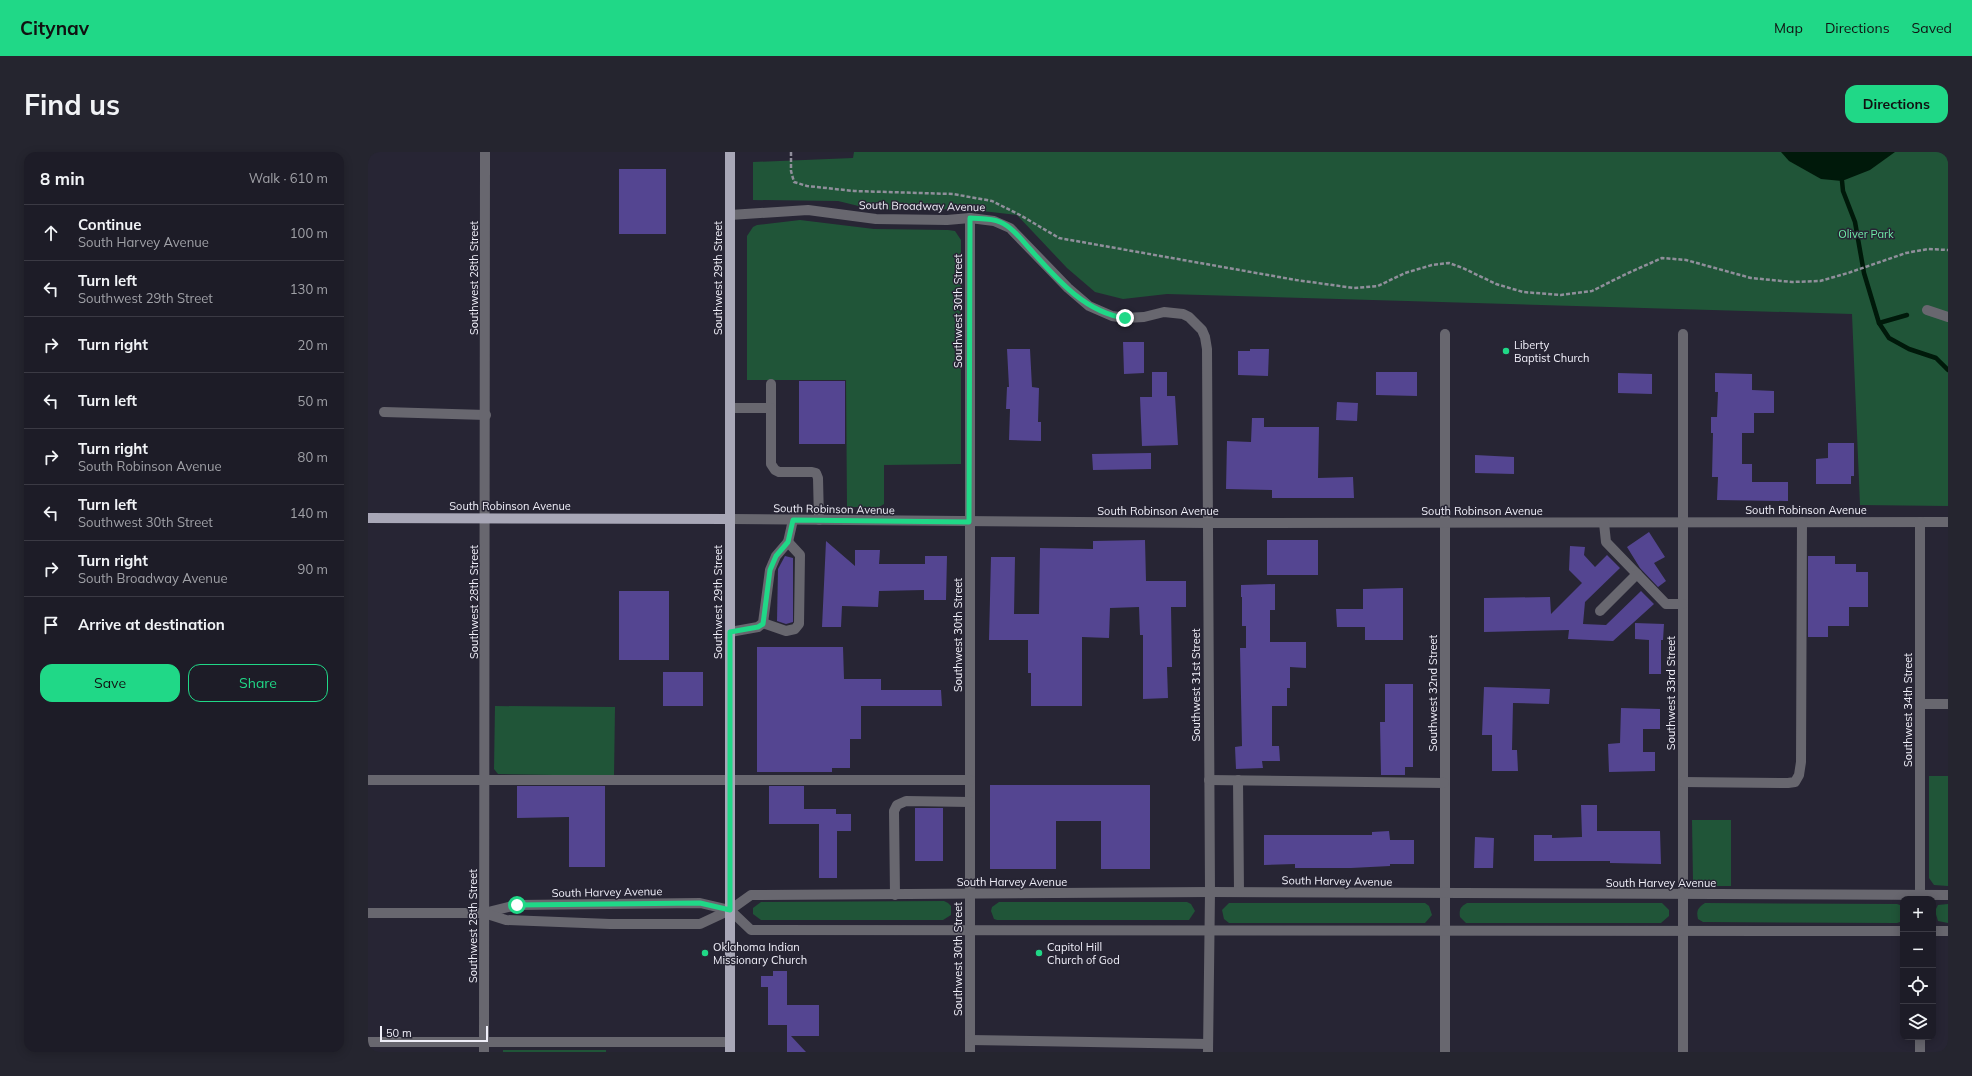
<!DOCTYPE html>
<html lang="en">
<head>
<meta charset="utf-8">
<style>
  body { margin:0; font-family:Mulish,sans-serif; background:#25252f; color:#f1f3f6 }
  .controls { position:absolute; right:12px; bottom:12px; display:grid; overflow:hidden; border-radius:8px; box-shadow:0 2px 10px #0003 }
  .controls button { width:36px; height:36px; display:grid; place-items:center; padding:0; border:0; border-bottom:1px solid #3b3a44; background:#1d1c27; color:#f1f3f6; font:20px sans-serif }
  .scale { position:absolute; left:12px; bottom:10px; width:108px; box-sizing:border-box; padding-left:4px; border:2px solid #f0eff9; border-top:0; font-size:11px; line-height:14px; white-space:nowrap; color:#f0eff9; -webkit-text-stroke:3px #272534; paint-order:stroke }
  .stop { position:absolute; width:12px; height:12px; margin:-9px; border:3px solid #20d887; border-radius:50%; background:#fff }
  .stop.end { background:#20d887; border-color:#fff; box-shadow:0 1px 4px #0008 }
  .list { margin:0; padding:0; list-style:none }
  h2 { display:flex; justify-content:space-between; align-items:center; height:52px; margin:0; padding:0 16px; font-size:17px }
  h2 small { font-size:13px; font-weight:400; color:#a0a1a7 }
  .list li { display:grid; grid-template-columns:26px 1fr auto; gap:12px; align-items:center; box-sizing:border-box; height:56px; padding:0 16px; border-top:1px solid #3b3a44 }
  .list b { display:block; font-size:15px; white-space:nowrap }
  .list p { margin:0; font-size:13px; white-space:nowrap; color:#a0a1a7 }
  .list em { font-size:13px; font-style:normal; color:#a0a1a7 }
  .actions { display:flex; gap:8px; padding:12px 16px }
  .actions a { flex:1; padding:9px 0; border:1px solid #20d887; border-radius:12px; text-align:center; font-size:14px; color:#20d887 }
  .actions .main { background:#20d887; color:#111 }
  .icon { flex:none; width:22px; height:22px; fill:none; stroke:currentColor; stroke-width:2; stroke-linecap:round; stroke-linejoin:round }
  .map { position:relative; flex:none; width:1580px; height:900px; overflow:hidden; border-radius:12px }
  header { display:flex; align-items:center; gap:24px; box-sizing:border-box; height:56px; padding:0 20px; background:#20d887; color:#111 }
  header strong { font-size:19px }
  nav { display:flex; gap:22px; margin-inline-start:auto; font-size:14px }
  .intro { display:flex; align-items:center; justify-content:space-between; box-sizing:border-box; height:96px; padding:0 24px }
  h1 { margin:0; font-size:28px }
  .button { padding:10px 18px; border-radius:12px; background:#20d887; color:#111; font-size:14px; font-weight:700 }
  main { display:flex; gap:24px; padding:0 24px }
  aside { flex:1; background:#1d1c27; border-radius:12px; box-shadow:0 2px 10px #0003 }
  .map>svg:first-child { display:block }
</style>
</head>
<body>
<header>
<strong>Citynav</strong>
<nav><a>Map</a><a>Directions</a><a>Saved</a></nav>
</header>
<div class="intro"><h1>Find us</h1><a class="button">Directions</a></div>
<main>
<aside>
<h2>8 min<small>Walk · 610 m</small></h2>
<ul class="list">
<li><svg class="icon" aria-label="ahead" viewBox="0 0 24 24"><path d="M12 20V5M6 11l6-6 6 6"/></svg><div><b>Continue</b><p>South Harvey Avenue</p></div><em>100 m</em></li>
<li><svg class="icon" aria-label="left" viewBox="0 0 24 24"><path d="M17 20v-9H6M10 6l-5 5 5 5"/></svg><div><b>Turn left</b><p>Southwest 29th Street</p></div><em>130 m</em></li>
<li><svg class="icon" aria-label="right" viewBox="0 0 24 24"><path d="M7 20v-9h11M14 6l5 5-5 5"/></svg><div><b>Turn right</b></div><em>20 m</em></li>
<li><svg class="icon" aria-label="left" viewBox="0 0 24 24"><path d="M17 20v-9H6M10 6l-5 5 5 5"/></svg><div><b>Turn left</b></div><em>50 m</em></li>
<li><svg class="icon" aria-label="right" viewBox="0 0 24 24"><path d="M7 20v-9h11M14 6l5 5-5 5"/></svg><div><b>Turn right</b><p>South Robinson Avenue</p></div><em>80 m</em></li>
<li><svg class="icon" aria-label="left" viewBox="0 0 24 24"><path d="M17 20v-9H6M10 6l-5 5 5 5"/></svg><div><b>Turn left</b><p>Southwest 30th Street</p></div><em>140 m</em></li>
<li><svg class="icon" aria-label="right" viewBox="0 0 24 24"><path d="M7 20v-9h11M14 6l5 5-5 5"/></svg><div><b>Turn right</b><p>South Broadway Avenue</p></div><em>90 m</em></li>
<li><svg class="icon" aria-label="arrive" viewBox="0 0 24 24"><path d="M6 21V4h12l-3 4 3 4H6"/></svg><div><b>Arrive at destination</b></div></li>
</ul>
<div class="actions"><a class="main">Save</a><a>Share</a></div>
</aside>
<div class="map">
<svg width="1580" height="900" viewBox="0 0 1580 900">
  <rect width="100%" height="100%" fill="#272534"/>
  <g fill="#205538">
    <path d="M486 0H1580V354L1492 353 1484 162 799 142 755 147 727 140 699 116 649 63 597 57 507 58 470 49 385 48V10L485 6Z"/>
    <path d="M432 68 506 77 580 78 587 79 593 88V312L516 313V352L511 355H479L478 228H379V84L385 75 389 73Z"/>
    <path d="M127 554 247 555 246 624 130 622 126 617Z"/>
    <path d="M1561 624H1580V734L1566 733 1561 726Z"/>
    <path d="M1324 668H1363V734H1332L1325 729Z"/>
    <path d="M576 749 580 751 583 754V763L575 768H393L385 762V756L393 750Z"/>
    <path d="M631 750H819L823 752 827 759 821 768H629L626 767 623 759 624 755Z"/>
    <path d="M861 751H1057L1061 754 1064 763 1057 771H861L856 767 854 758Z"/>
    <path d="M1099 751H1294L1301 758V764L1293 771H1098L1092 765C1091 758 1092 755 1099 751Z"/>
    <path d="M1337 751 1529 752 1535 754V769L1529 771 1335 770 1330 767C1328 758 1330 756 1337 751Z"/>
    <path d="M1580 752V771L1570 769 1567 759 1570 753Z"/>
    <rect x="135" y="898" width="103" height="2"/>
  </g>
  <path fill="#00190a" d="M1413 0H1527L1502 18 1474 29 1453 27 1421 9Z"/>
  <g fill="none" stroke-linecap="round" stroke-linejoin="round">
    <g stroke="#00190a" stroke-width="4.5">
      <path d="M1474 29 1475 39 1487 70 1496 121 1511 171 1521 186 1541 197 1568 206 1580 218"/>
      <path d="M1511 171 1539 163"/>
    </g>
  </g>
  <g fill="#544591">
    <rect x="251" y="17" width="47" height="65"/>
    <path d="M755 190H776V221L756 222Z"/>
    <path d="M639 197H662L664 235 671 236 670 270H673V289L641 288 642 257H638L639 235H641Z"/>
    <path d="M882 197H901L900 224 870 223V199H882Z"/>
    <path d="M784 220H799V244H807L810 293 774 294 772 245H784Z"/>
    <path d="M1008 220H1049V244L1008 243Z"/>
    <path d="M1250 221 1284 222V242L1250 241Z"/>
    <path d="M1347 221 1384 222V238L1406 239V261H1386V281H1374V312H1384V330H1420V349L1349 348 1350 325H1344L1345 281H1343V265H1349L1350 240H1347Z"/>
    <rect x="431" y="229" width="46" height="63"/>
    <path d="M969 250 990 251 989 269 968 268Z"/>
    <path d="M884 266H896V275H951L950 326 985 325 986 346H904V338L858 337 859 289 883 290Z"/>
    <path d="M1460 291H1486V324H1483V332H1448V307L1460 306Z"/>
    <path d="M783 301V317L725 318 724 302Z"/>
    <path d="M1107 303 1146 305V322L1107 321Z"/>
    <path d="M1281 380 1297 405 1286 411 1298 429 1290 435 1272 416 1259 395Z"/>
    <path d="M777 388 778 429H818V455H803L804 515H799L800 546 775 547V483H772L771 455 742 456 741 486 714 485V554H663V521H660V488H621L623 405H647L646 462H671L672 396 725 397V389Z"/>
    <rect x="899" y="388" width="51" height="35"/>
    <path d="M458 389 487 414V398H512L511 412H557V404H579L578 448H556V438L511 439 510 455 474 454 473 475H454Z"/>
    <path d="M1202 394 1217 395 1216 403 1227 415 1239 403 1252 416 1217 450 1215 472 1238 473 1273 439 1286 452 1245 489 1200 487 1201 478 1116 480V446L1182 445 1183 462 1214 431 1201 418Z"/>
    <path d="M417 404 425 406V470L418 472 409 469 410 417Z"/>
    <path d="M1440 404H1467V412H1488V420H1500V455H1481V474H1460V485H1440Z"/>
    <path d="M907 432V458H902V490H938V516L922 515V536H919V554H904V594H911L912 609H894L895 616 868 617 867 595 874 594 872 496H878V474H874V445H873V433Z"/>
    <path d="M1035 436V488H997V475H969L968 457H995V437Z"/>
    <rect x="251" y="439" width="50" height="69"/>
    <path d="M1267 471 1296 472 1295 488H1293V522H1281V488L1267 487Z"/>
    <path d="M389 495H475L476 527H513V538H573L574 554H493V587H482V616H464V620H389Z"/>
    <rect x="295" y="520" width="40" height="34"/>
    <path d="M1017 532H1045V615H1037V623H1013L1012 570H1017Z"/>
    <path d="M1116 535 1182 537 1181 552 1145 551 1144 598H1149L1150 619H1124V583H1114Z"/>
    <path d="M1253 556 1292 557V577H1275V600H1287V619L1241 620 1240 592 1252 591Z"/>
    <path d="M622 633H782V717H733V669H688V717H622Z"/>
    <path d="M149 634H237V715H201V665L149 666Z"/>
    <path d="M401 634H436V657H468V662H483V679H469V726H451V672H401Z"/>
    <path d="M1213 653H1229V679H1292L1293 712 1242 711V709H1166V683H1184V686L1214 685Z"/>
    <rect x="547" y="656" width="28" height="53"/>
    <path d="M1021 679 1022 688H1046V712H1022V714L983 716H927V712L896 713V683H1004V680Z"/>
    <path d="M1107 685 1126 686 1125 716H1106Z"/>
    <path d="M405 819H419V853H451V884H423L438 900H419V873H400V835H393V824H405Z"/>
  </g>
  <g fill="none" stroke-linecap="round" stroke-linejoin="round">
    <path stroke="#908f9b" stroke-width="2.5" stroke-dasharray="4 2" stroke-linecap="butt" d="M423 0V19L426 30 439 34 486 39 585 42 624 49 652 63 691 86 928 128 986 136 1010 134 1037 121 1064 113 1081 111 1095 116 1128 132 1155 140 1193 143 1224 139 1258 122 1294 106 1318 108 1383 126 1424 130 1452 129 1480 121 1538 101 1560 97 1580 98"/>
    <g stroke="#68676f" stroke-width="10">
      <path d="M362 63 440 58 508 67 579 68 602 66 626 69 642 76 700 136 721 154 744 164 757 166 776 165 796 160 815 162 821 165 834 178 837 185 839 197 842 740 840 900"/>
      <path d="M602 66V900"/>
      <path d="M1559 158 1580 165"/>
      <path d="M1077 182V900"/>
      <path d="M1315 182V900"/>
      <path d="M403 232V256"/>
      <path d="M362 256H403V312L407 318 411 320H444L448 321 450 326 451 368"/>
      <path d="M16 260 118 263"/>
      <path d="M362 367 839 371 1580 370"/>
      <path d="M1552 370V747"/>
      <path d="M1236 371 1238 390 1298 452H1315"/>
      <path d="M1232 459 1269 422"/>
      <path d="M395 471 418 479 427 477 431 472 432 403 420 390"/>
      <path d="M362 480 390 475 395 471 402 418 408 404 420 390 425 368"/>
      <path d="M1552 552H1580"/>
      <path d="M0 628H602"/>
      <path d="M841 628 1076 631"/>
      <path d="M870 628 871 740"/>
      <path d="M1315 630 1420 631 1427 630 1431 623 1433 610 1434 370"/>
      <path d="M527 743 526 659 529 653 538 649 602 650"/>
      <path d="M0 761H116L149 753 332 751 362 758 383 778 1535 779"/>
      <path d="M116 761 138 768 242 772H332L362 758 383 743 842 740 1580 743"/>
      <path d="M1565 779H1580"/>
      <path d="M1552 885V900"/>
      <path d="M602 888 840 892"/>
      <path d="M0 890H362"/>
      <path d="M116 900 117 0"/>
    </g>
    <g stroke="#a8a7b7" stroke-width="10">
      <path d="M362 0V900"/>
      <path d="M0 366 362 367"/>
    </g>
  </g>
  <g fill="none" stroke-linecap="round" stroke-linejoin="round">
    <path stroke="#20d887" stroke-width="5" d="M149 753 332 751 362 758V480L390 475 395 472 402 418 408 404 420 390 425 368 601 370 602 66C612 67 623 66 632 70 644 75 653 87 662 97 688 126 716 160 757 166"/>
  </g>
  <g fill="#20d887" stroke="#272534" stroke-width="1.5">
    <circle cx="1138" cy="199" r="4"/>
    <circle cx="337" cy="801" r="4"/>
    <circle cx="671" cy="801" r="4"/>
  </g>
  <g text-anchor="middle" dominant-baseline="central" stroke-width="3" stroke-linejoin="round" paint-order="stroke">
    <g font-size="11" fill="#f0eff9" stroke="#272534">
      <text transform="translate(554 54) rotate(1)">South Broadway Avenue</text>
      <text transform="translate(106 126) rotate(-90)">Southwest 28th Street</text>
      <text transform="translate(350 126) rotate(-90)">Southwest 29th Street</text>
      <text transform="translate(590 159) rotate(-90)">Southwest 30th Street</text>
      <text x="142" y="354">South Robinson Avenue</text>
      <text transform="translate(466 357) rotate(1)">South Robinson Avenue</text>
      <text x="1438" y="358">South Robinson Avenue</text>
      <text x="790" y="359">South Robinson Avenue</text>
      <text x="1114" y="359">South Robinson Avenue</text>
      <text transform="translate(106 450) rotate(-90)">Southwest 28th Street</text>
      <text transform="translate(350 450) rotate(-90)">Southwest 29th Street</text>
      <text transform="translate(590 483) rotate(-90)">Southwest 30th Street</text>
      <text transform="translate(828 533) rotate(-90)">Southwest 31st Street</text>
      <text transform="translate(1065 541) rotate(-90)">Southwest 32nd Street</text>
      <text transform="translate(1303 541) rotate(-90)">Southwest 33rd Street</text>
      <text transform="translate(1540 558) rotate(-90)">Southwest 34th Street</text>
      <text transform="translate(969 729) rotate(1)">South Harvey Avenue</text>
      <text x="644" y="730">South Harvey Avenue</text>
      <text x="1293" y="731">South Harvey Avenue</text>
      <text transform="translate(239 740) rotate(-1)">South Harvey Avenue</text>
      <text transform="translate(105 774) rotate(-90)">Southwest 28th Street</text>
      <text transform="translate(590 807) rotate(-90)">Southwest 30th Street</text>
    </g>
    <g font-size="11" fill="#6feda8" stroke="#272534">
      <text x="1498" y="82">Oliver Park</text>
    </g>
    <g font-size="11" fill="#f0eff9" stroke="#272534" text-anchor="start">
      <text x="1146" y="193">Liberty<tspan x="1146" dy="13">Baptist Church</tspan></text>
      <text x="345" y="795">Oklahoma Indian<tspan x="345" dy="13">Missionary Church</tspan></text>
      <text x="679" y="795">Capitol Hill<tspan x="679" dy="13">Church of God</tspan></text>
    </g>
  </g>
</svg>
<div class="controls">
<button>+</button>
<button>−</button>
<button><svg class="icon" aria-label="locate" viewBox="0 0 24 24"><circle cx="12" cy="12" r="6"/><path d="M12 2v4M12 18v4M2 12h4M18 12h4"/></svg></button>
<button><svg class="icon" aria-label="layers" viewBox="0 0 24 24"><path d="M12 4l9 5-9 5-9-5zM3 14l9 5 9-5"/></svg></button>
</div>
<div class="scale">50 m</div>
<div class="stop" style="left:149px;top:753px"></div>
<div class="stop end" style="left:757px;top:166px"></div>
</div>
</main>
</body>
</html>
